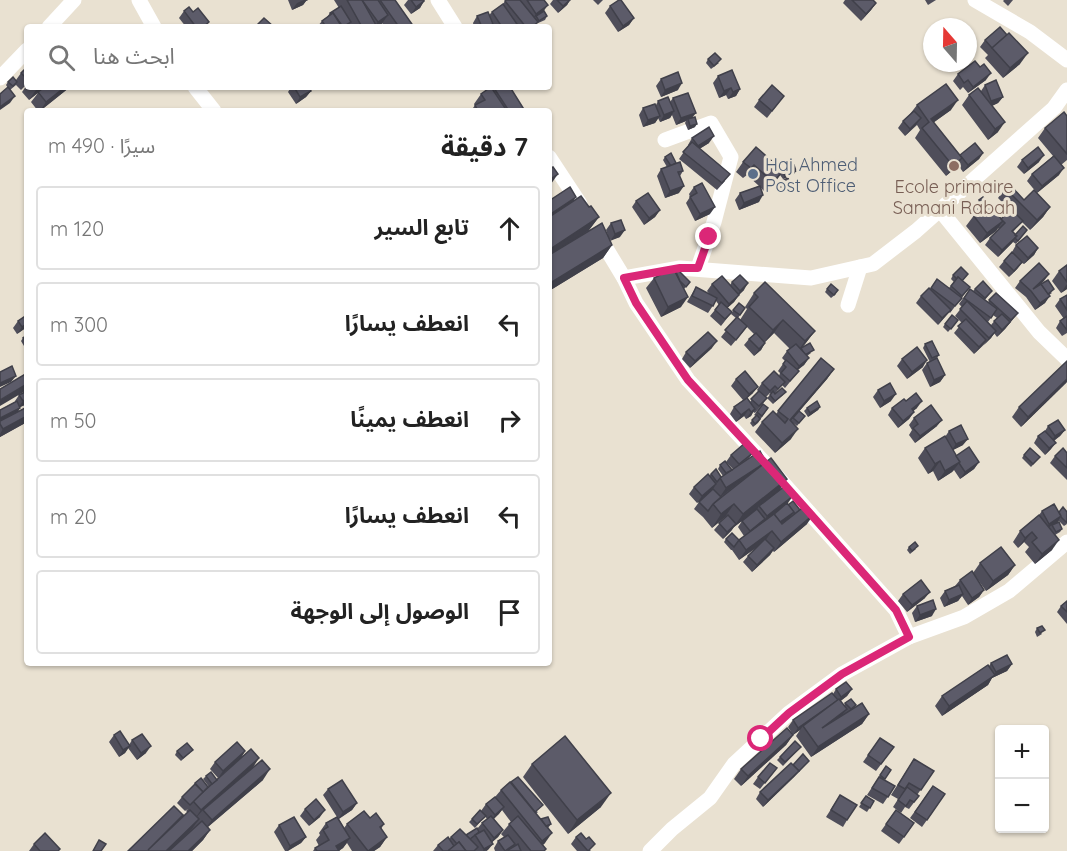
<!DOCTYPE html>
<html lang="ar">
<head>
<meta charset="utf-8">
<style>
  body { margin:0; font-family:Quicksand,"Noto Sans Arabic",sans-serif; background:#f6f6f6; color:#222; direction:rtl }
  .controls { position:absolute; right:18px; bottom:18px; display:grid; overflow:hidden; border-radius:6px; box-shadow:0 2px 4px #0004 }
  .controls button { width:54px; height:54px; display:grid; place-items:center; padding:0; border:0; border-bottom:2px solid #e0e0e0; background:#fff; color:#222; font:30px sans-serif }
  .compass { position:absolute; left:923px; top:18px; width:54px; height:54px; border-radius:50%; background:#fff; box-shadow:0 2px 4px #0004; rotate:340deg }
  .stop { position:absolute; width:18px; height:18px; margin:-14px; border:4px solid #db2777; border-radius:50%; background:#fff }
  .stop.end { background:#db2777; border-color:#fff; box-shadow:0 2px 6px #0008 }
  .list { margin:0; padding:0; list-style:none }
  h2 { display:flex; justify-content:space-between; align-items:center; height:78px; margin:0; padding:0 24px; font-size:26px }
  h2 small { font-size:20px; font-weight:400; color:#767676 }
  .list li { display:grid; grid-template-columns:39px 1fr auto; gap:18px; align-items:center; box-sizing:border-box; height:84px; margin:0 12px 12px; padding:0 12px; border:2px solid #e0e0e0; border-radius:6px }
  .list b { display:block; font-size:22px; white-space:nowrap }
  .list em { font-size:20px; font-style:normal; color:#767676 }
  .icon { flex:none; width:33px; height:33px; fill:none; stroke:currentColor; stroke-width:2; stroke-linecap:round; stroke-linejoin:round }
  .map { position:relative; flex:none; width:1067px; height:851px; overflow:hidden; direction:ltr }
  .search { position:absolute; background:#fff; box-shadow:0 2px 4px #0004; left:24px; top:24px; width:528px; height:66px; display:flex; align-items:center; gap:15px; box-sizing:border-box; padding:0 21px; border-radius:6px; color:#767676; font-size:22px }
  .panel { position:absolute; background:#fff; box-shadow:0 2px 4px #0004; left:24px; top:108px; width:528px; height:558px; border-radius:6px; direction:rtl }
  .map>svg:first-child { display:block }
</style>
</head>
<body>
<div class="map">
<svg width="1067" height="851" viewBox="0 0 1067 851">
  <rect width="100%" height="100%" fill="#e9e1d1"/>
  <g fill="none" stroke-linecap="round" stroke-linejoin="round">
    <g stroke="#fff" stroke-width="15">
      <path d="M139 0 154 27"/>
      <path d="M438 0 455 27"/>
      <path d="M975 0 1030 32 1067 60"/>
      <path d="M49 27 74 0"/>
      <path d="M0 78 27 50"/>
      <path d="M195 87 214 111"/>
      <path d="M665 140 711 123 731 157 714 222 698 268"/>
      <path d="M549 157 580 204"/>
      <path d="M940 210 1039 332 1067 359"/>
      <path d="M598 235 624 278 636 303 688 380 775 474 896 610 909 637"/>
      <path d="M624 278 680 268 811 278 873 264 916 231 1054 108 1067 90"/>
      <path d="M848 305 860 267"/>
      <path d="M650 851 672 829 710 798 734 764 789 713 842 674 909 637 964 617 1009 591 1067 542"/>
    </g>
  </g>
  <g fill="#4f4e5a" fill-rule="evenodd">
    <path d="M288 0H308L306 1 303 5 292 10Z"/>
    <path d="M334 0H395L414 27H385L382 23 378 27H349V26L348 27H317L322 21 327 17 330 13 339 8Z"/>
    <path d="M408 0H424V1L420 8 411 14 404 5Z"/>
    <path d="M506 0H544V11L547 16 545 20 536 24 534 27H493L492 26 491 27H474L473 23 477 16 489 15 492 12 502 5Z"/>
    <path d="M553 0H570L567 5 558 13 550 4Z"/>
    <path d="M593 0H603L598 5Z"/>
    <path d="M845 0H873L876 3 871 10 861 21 843 3Z"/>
    <path d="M925 0H936L928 5Z"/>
    <path d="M1004 0H1013L1008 6 1003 1Z"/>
    <path d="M610 6 634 18 629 25 618 32 605 13Z"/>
    <path d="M184 11 193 12 209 22 206 27H186L179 18Z"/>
    <path d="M985 40 1020 64 1003 78 985 58 988 55 980 47Z"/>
    <path d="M708 59 719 63 711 69 706 63Z"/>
    <path d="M27 67V84L21 90 16 85 10 90V103L8 88 6 85 8 82 16 80 21 73Z"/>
    <path d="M980 67 986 80 968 93 963 87 960 90 953 81 958 74Z"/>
    <path d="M718 76 740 89 736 96 728 99 726 95 719 98 713 83Z"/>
    <path d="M661 79 678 90 661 97 656 86Z"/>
    <path d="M27 85V87H70L40 111H38L31 102 38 93 29 100 22 92Z"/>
    <path d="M985 85 1003 97 998 103 992 106 998 132 988 140 962 105 969 95 981 91Z"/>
    <path d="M291 87H309L311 91 306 97 296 104 288 92Z"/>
    <path d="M495 87 525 111H471L475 105 474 104 481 94 493 90Z"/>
    <path d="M784 96 767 118 754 107 759 100Z"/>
    <path d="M673 98 692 118 695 127 688 130 685 123 686 121 676 125 672 115 670 118 660 122 658 118 655 123 643 127 639 115 643 108 656 105 658 101 670 102Z"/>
    <path d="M917 105 951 110 933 123 960 155 983 153 979 159 963 172 958 165 955 168 946 176 915 138 920 130 917 125 905 136 898 128 903 121 910 114Z"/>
    <path d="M1067 116V160L1061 165 1059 175 1037 193 1050 207 1043 217 1030 230 1022 222 1013 232 1015 235 1027 230 1016 244 1013 242 998 257 985 245 990 238 999 229 998 228 996 231 980 243 966 226 975 214 972 210 979 200 1001 219 1010 210 998 198 1005 188 1024 200 1037 193 1027 181 1032 174 1053 156 1038 138 1045 128Z"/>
    <path d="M692 138 709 143 699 149 725 181 717 190 679 159 688 146V145Z"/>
    <path d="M665 157 676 163 683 171 680 176 679 193 665 198 657 176 661 169 667 167 663 160Z"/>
    <path d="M1022 160 1039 162 1024 174 1017 167Z"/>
    <path d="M743 162 782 171 794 174 783 179 780 175 765 192 761 188 759 202 739 210 735 200 740 193 759 186 747 175 743 178 736 172Z"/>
    <path d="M779 182 791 186 789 189 779 193 776 185Z"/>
    <path d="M694 187 710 214 695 221 686 203 690 197 689 194Z"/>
    <path d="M574 200 589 207 599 217 589 230 608 236 606 230 611 223 620 237 610 240 612 245 603 258 549 291V201Z"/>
    <path d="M636 201 660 210 655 217 644 225 632 207Z"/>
    <path d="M1016 245 1038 248 1034 255 1024 264 1022 263 1017 269 1009 277 999 267 1004 261 1012 252Z"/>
    <path d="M1067 265V289L1061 293 1052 281 1059 271Z"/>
    <path d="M676 272 690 282 684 289 681 307 661 317 646 288 654 278Z"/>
    <path d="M968 274 962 281 970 287 950 313 949 312 938 325 916 303 921 296 931 288H949L954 282 951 279 953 275Z"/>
    <path d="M1049 274 1040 284 1052 293 1049 295 1045 303 1035 310 1026 297 1015 288 1020 281Z"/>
    <path d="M732 282 744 290 739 295 734 302 727 308 732 312 721 326 710 316 719 305 716 301 708 313 687 302 696 287 710 295 707 291 712 284 730 285Z"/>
    <path d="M827 289 836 294 831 298 825 292Z"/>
    <path d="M970 289 973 291 975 289 992 291 985 300 988 302 996 293 1018 313 1005 329 997 337 994 333 991 338 974 354 954 333 962 323 955 316 962 307 959 304ZM993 315 997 318 991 325 988 322Z"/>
    <path d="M754 293 815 331 805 344 801 349 811 353 807 356 809 358 804 365 798 370 799 371 794 377 785 388 782 385 775 394 783 395 773 404 767 398 771 394 770 393 766 397 767 398 762 405 755 413 753 412 751 416 746 419 744 416 736 422 730 414 734 407 743 400 731 386 736 379 753 393 747 398 750 402 758 391 757 390 762 383 779 376 780 373 778 371 785 361 782 358 787 351 790 349 774 333 765 342V343L761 350 754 356 744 345 749 339 754 334 747 327 731 346 721 337 736 318 731 314 739 303 745 308 738 318 740 320 747 309 745 307Z"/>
    <path d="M1067 295V333L1062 336 1056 328 1060 321 1064 319 1055 306 1060 299Z"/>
    <path d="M27 315V327L17 334 13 328 18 321Z"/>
    <path d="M958 320 948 332 943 327 945 324Z"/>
    <path d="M23 338 27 344 24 346 21 341Z"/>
    <path d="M925 344 939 355 936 359 945 375 940 382 930 387 922 370 927 363 930 362 923 348Z"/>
    <path d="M712 348 690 368 682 359 686 352Z"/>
    <path d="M821 358 834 369 827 379 791 421 799 411 805 416 797 426 793 423 791 439 775 453 755 432 762 422 776 414Z"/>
    <path d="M902 359 923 367 907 379 897 366Z"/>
    <path d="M1067 382 1021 427 1012 417 1019 407Z"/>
    <path d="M878 390 891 401 880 408 873 397Z"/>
    <path d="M27 391V404L20 407 18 412 27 407V422L0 437V410L15 402V401L19 395Z"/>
    <path d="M906 401 917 408 913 411 914 412 909 419 898 428 888 415 892 408Z"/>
    <path d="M763 404 768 408 758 423 753 427 750 423 756 416 754 415Z"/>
    <path d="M820 407 818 410 808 417 804 411 807 408Z"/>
    <path d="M914 418 937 426 915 443 909 435 912 430 909 425Z"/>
    <path d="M1048 426 1065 430 1060 436 1054 441 1051 449 1045 455 1034 443 1038 436 1045 431Z"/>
    <path d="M949 431 963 445 953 450 956 456 979 462 974 469 960 479 954 470 952 472 938 481 933 471 928 474 918 458 925 448 945 437Z"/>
    <path d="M754 452 749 458 780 489 788 503 787 504 807 524 774 552 773 551 770 555 752 572 743 562 748 556 756 548 739 560 732 550H731L724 542 726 539 739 540 744 536 738 527 742 521 734 527 731 531 723 539 714 530 725 517 712 528 703 517 694 509 699 502 707 495 697 503 689 494 694 487 711 474 721 477 723 476 718 469 720 465 732 470 733 469 726 462 731 455Z"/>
    <path d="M1067 453V480L1050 463 1055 456Z"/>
    <path d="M1024 455 1040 457 1031 467 1022 458Z"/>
    <path d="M1042 511 1059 512 1067 524 1064 526 1059 521 1057 523 1062 529 1060 532 1055 535 1052 550 1035 564 1025 552 1029 547 1024 542 1018 548 1013 542 1020 531 1039 515Z"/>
    <path d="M909 547 916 549 910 554 907 550Z"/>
    <path d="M980 563 1015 565 1008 575 986 591 973 573Z"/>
    <path d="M960 580 984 590 979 597 968 605 962 596 958 601 944 607 940 598 945 591 955 586Z"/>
    <path d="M903 594 925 598 907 612 898 601Z"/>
    <path d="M1067 601V624L1057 612 1061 606Z"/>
    <path d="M917 606 932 616 915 622 912 613Z"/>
    <path d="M1037 628 1042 634 1037 637 1035 632Z"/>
    <path d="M991 663 1012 664 1007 671 992 678 988 685 942 716 935 706 942 696 989 666Z"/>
    <path d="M836 689H852L847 696 840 701 844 706 845 703 856 705 854 708 869 714 862 724 811 757 796 736 800 730 793 735 788 727 793 720 833 694Z"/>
    <path d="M114 735 129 745 132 740 146 753 137 760 128 748 125 753 119 757 109 742Z"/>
    <path d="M793 735 786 745 741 786 734 779 741 769Z"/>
    <path d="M880 738 894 747 876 771 863 762Z"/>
    <path d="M801 747 783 766 777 760 780 757Z"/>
    <path d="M177 751 190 753 181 761 175 755Z"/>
    <path d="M245 751 241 758 218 778 210 769 215 762Z"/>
    <path d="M914 759 934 771 917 795 919 796 909 809 905 807 901 813 893 807 902 793 898 799 891 795Z"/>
    <path d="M809 761 794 777 763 807 756 799 760 792 793 765Z"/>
    <path d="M532 764 601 807 568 834 523 777Z"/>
    <path d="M886 766 891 770 884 780 895 786 883 804 867 795Z"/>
    <path d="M253 767 263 780 208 827 210 830 203 840 192 851H128L184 814 177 823 188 813 186 811 188 809 185 811 177 803 182 797 209 787 203 779 206 776 217 780Z"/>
    <path d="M777 768 760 789 753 784 758 777Z"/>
    <path d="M933 786 945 794 922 827 910 818Z"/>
    <path d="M328 789 357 803 352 810 339 819 344 828 347 824 370 818 384 824 381 829 387 837 380 847 374 851H352L347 843 343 848 339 851H313L315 848 319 846 316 840 320 835 319 833 326 823 337 817 323 795Z"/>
    <path d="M501 790 538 812 536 814 541 819 551 824 548 828 545 843 543 845 545 851H495L494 848 498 841 504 837 501 834 511 822 502 810 494 819 503 830 498 837 492 842 487 851H433L438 845 449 839 451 837 466 835 477 829 482 823 487 819 485 816 475 828 469 822 472 819 481 811 486 804 495 797Z"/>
    <path d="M840 795 847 820 843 827 826 817Z"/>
    <path d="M866 796 874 801 867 812 859 807Z"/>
    <path d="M305 809 320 817 309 826 300 816Z"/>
    <path d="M896 810 914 823 899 844 881 831Z"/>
    <path d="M279 825 306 837 301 843 288 851H285L274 832Z"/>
    <path d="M576 837 591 851H577L571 844Z"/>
    <path d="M34 844 58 851H29Z"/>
  </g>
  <g fill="#40404a">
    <path d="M304 0H308L306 1 303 5 292 10 297 3Z"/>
    <path d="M570 0 567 5 558 13 563 6Z"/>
    <path d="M424 1 420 8 411 14 416 7Z"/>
    <path d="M876 3 871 10 861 21 866 14Z"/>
    <path d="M548 5 543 12 536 16 532 20 536 14Z"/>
    <path d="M388 15 381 25 378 27H374L378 22Z"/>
    <path d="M634 18 629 25 618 32 623 26Z"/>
    <path d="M1028 53 1020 64 1003 78 1010 68Z"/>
    <path d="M991 73 986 80 968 93 973 87Z"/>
    <path d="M682 83 678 90 661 97 665 90Z"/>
    <path d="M40 87H45L29 100 36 90Z"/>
    <path d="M65 87H70L40 111 46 102Z"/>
    <path d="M731 88 726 95 719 98 724 91Z"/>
    <path d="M740 89 736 96 728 99 733 92Z"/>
    <path d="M311 91 306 97 296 104 300 97Z"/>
    <path d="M15 96 10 103 0 110V107Z"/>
    <path d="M1003 97 998 103 987 108 991 101Z"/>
    <path d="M958 100 951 110 924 129 931 119Z"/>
    <path d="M674 111 670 118 660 122 664 115Z"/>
    <path d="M696 113 691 119H688L686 121 676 125 681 118Z"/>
    <path d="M660 116 655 123 643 127 648 120Z"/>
    <path d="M921 118 916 125 905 136 910 129Z"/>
    <path d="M1005 122 998 132 988 140 995 129Z"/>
    <path d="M697 124 695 127 688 130 690 126Z"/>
    <path d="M714 136 709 143 693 153 698 146Z"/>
    <path d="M983 153 979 159 963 172 968 165Z"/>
    <path d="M1044 155 1039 162 1024 174 1028 168Z"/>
    <path d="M962 158 955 168 946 176 953 166Z"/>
    <path d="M1064 168 1059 175 1037 193 1042 186Z"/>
    <path d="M783 171 776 181 765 192 773 182Z"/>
    <path d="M796 171 794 174 783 179 785 176Z"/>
    <path d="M558 174 551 184 549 186V180Z"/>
    <path d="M684 186 679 193 665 198 670 191Z"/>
    <path d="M791 186 789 189 779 193 782 190Z"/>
    <path d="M763 195 759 202 739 210 744 203Z"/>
    <path d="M576 197 569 207 549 221V215Z"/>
    <path d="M715 207 710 214 695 221 700 214Z"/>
    <path d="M1050 207 1043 217 1030 230 1037 220Z"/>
    <path d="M660 210 655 217 644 225 649 218Z"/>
    <path d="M599 217 589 230 549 257V250Z"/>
    <path d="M1003 221 996 231 980 243 987 233Z"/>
    <path d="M625 230 620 237 610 241 615 234Z"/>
    <path d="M1017 236 1012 243 998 257 1002 250Z"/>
    <path d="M612 245 603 258 549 291V286L552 282Z"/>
    <path d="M1038 248 1034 255 1024 264 1028 258Z"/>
    <path d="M1022 262 1017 269 1009 277 1014 271Z"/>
    <path d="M1049 274 1044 281 1032 292 1033 289Z"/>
    <path d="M748 283 744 290 735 298 740 291Z"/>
    <path d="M1067 284V289L1061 293Z"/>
    <path d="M739 295 734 302 724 311 729 304Z"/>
    <path d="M1050 296 1045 303 1035 310 1040 303Z"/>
    <path d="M688 297 681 307 661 317 668 307Z"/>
    <path d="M951 310 946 316 938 325 942 318Z"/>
    <path d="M1018 313 1005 329 997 337 1002 330 1009 323Z"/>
    <path d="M783 320 774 333 764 343 773 330Z"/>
    <path d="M27 324V327L17 334 22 327Z"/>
    <path d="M815 331 805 344 796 354 805 341Z"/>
    <path d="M996 331 991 338 984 345 989 338Z"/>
    <path d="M986 340 981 347 974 354 979 347Z"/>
    <path d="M717 341 712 348 690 368 695 361Z"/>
    <path d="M765 343 761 350 754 356 759 349Z"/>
    <path d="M809 358 804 365 794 372 799 366Z"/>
    <path d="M927 360 923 367 907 379 912 372Z"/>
    <path d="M834 369 827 379 783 430 790 420Z"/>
    <path d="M945 375 940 382 930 387 934 380Z"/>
    <path d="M16 376 11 382 0 387V383Z"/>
    <path d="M1067 379V382L1021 427 1028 417Z"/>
    <path d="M27 384V390L0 406V400Z"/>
    <path d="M758 387 753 393 744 401 749 394Z"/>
    <path d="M896 394 891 401 880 408 884 401Z"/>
    <path d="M27 399V404L18 408 23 401Z"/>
    <path d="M922 401 917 408 907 416 912 409Z"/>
    <path d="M820 407 818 410 808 417 810 413Z"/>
    <path d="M20 408 16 415 0 423V418Z"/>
    <path d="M749 409 744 416 736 422 741 415Z"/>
    <path d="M755 409 751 416 746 419 751 412Z"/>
    <path d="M914 412 909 419 898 428 903 421Z"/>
    <path d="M27 416V422L0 437V434L3 429Z"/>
    <path d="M942 420 937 426 915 443 920 436Z"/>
    <path d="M798 429 791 439 775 453 782 443Z"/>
    <path d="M1065 430 1060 436 1050 443 1055 436Z"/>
    <path d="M968 439 963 445 951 451 956 444Z"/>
    <path d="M1056 443 1051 449 1045 455 1049 448Z"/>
    <path d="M940 461 933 471 928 474 935 464Z"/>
    <path d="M766 462 719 498 726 488Z"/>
    <path d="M960 462 952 472 938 481 945 471Z"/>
    <path d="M979 462 974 469 960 479 965 472Z"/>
    <path d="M787 479 778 493 759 506 757 509 734 527 731 531 723 539 727 532 735 525 743 514Z"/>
    <path d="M716 484 712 491 697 503 702 496Z"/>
    <path d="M793 496 788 503 763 523 767 516Z"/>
    <path d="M734 504 725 517 712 528 721 514Z"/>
    <path d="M794 512 789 519 774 531 778 524Z"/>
    <path d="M814 514 807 524 774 552 781 542Z"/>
    <path d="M1061 516 1057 523 1052 525 1044 531 1049 524Z"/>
    <path d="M772 531 765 541 739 560 746 550Z"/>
    <path d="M1032 532 1024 542 1018 548 1025 538Z"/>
    <path d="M1059 540 1052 550 1035 564 1042 554Z"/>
    <path d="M774 548 770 555 752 572 757 565Z"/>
    <path d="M1015 565 1008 575 986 591 993 581Z"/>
    <path d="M984 590 979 597 968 605 972 598Z"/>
    <path d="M930 592 925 598 907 612 912 605Z"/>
    <path d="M963 594 958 601 944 607 949 600Z"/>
    <path d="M936 609 932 616 915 622 920 615Z"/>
    <path d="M1012 664 1007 671 992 678 988 685 942 716 949 706 993 676 996 672Z"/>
    <path d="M852 689 847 696 837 704 841 697Z"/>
    <path d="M838 700 803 726 800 730 793 735 798 728Z"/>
    <path d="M847 709 839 719 822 728Z"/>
    <path d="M869 714 862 724 811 757 818 747Z"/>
    <path d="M793 735 786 745 741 786 748 776Z"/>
    <path d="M130 746 125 753 119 757 123 750Z"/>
    <path d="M151 746 146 753 137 760 141 753Z"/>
    <path d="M245 751 241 758 218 778 223 771Z"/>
    <path d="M259 758 252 769 203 810 194 820 201 810Z"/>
    <path d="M809 761 794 777 763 807 768 800Z"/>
    <path d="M270 769 263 780 204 830 212 820Z"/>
    <path d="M611 793 601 807 568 834 577 820Z"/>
    <path d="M357 803 352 810 338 819 343 812Z"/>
    <path d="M504 807 499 814 490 822 495 815Z"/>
    <path d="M325 810 320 817 309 826 314 820Z"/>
    <path d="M199 819 192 829 170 851H166Z"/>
    <path d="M210 830 203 840 192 851H188Z"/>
    <path d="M503 830 498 837 489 845 494 838Z"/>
    <path d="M552 833 545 843 535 851 542 841Z"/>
    <path d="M306 837 301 843 287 851 290 846Z"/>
    <path d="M387 837 380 847 374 851H368Z"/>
    <path d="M350 838 343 848 338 851 336 846Z"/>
    <path d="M493 844 488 850 483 851 484 849Z"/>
  </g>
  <g fill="#5c5b69" stroke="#40404a" stroke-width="1.5">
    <path d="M347 0H362L377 27H362Z"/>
    <path d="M362 0H378L388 15 378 22Z"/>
    <path d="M380 0H395L414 27H399Z"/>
    <path d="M411 0H424V1L416 7Z"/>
    <path d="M506 0H520L538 22 532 27H526L505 1Z"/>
    <path d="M527 0H544L548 5 536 14Z"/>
    <path d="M557 0H570L563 6Z"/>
    <path d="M619 0H621L634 18 623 26 610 6Z"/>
    <path d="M852 0H873L876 3 866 14Z"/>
    <path d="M503 4 517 24 512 27H502L492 12Z"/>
    <path d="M341 6 351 22 343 27 333 13 331 15 330 13Z"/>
    <path d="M189 7 193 12 198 8 209 22 203 27H196L184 11Z"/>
    <path d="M544 11 547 16 539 21 536 16Z"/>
    <path d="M488 12 493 24 486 27H482L477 16Z"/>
    <path d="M333 13 342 27H326L322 21Z"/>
    <path d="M264 18 274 27H255Z"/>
    <path d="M1000 27 1007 35 992 48 985 40Z"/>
    <path d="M1009 33 1028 53 1010 68 992 48Z"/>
    <path d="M715 53 721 59 714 66 708 59Z"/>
    <path d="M975 61 980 67 984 64 991 73 973 87 968 80 964 83 958 74Z"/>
    <path d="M27 67V79L21 73Z"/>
    <path d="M732 70 740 89 733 92 731 88 724 91 718 76Z"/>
    <path d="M678 72 682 83 665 90 661 79Z"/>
    <path d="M13 77 17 82 13 86 8 82Z"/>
    <path d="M996 80 1003 97 991 101 985 85Z"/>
    <path d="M946 84 958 100 931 119 962 158 953 166 922 128 929 122 917 105Z"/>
    <path d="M772 85 784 96 772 111 759 100Z"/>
    <path d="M8 87 15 96 0 107V94Z"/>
    <path d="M45 87H65L46 102 38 92Z"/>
    <path d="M294 87H309L311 91 300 97Z"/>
    <path d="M491 87 507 111H478L475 105 485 100 481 94Z"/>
    <path d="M495 87H510L525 111H509L494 88Z"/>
    <path d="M978 88 1005 122 995 129 969 95Z"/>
    <path d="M688 93 696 113 681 118 673 98Z"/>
    <path d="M668 97 674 111 664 115 658 101Z"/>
    <path d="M655 104 660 116 648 120 643 108Z"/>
    <path d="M914 111 921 118 910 129 903 121Z"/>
    <path d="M1064 112 1067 116V154L1045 128Z"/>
    <path d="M695 117 697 124 690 126 688 119Z"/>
    <path d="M709 127 714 136 698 146 692 138Z"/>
    <path d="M692 142 730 174 722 183 683 152Z"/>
    <path d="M975 143 983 153 968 165 960 155Z"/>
    <path d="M756 147 783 171 773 182 754 165 751 168 743 162Z"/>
    <path d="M1038 147 1044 155 1028 168 1022 160Z"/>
    <path d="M671 153 676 163 671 166 665 157Z"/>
    <path d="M1054 156 1064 168 1042 186 1032 174Z"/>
    <path d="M680 162 683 171 678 172 684 186 670 191 661 169Z"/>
    <path d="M794 165 796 171 785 176 782 170Z"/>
    <path d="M553 167 558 174 549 180V169Z"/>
    <path d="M788 178 791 186 782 190 779 182Z"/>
    <path d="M702 183 715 207 700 214 690 197 697 193 694 187Z"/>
    <path d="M1009 184 1024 200 1034 190 1050 207 1037 220 1005 188Z"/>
    <path d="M760 186 763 195 744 203 740 193Z"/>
    <path d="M570 187 576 197 549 215V201Z"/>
    <path d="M648 193 660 210 649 218 636 201Z"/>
    <path d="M581 196 589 207 591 206 599 217 549 250V217Z"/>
    <path d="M983 197 1003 221 987 233 973 215 984 206 979 200Z"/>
    <path d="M1011 209 1023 221 1012 231 1017 236 1002 250 990 238 1005 223 1001 219Z"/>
    <path d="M621 220 625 230 615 234 611 223Z"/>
    <path d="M602 223 612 245 552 282 549 278V255Z"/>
    <path d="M1023 226 1027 230 1018 241 1015 238 1017 236 1015 235Z"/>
    <path d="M1027 236 1038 248 1028 258 1016 245Z"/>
    <path d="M1012 252 1022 262 1014 271 1004 261Z"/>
    <path d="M1039 263 1049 274 1033 289 1041 284 1050 296 1040 303 1031 291 1020 281Z"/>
    <path d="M1067 265V282L1059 271Z"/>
    <path d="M961 267 968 274 962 281 958 277 957 279 953 275Z"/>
    <path d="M673 268 688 297 668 307 654 278Z"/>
    <path d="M678 270 690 282 686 287 680 281 676 272Z"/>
    <path d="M740 275 748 283 740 291 732 282Z"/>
    <path d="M722 276 739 295 729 304 712 284Z"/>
    <path d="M958 277 970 287 962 296 951 286Z"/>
    <path d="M937 279 962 298 955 306 931 288Z"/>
    <path d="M1048 280 1054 289 1048 294 1041 284Z"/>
    <path d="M983 281 992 291 985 298 975 289Z"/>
    <path d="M765 282 815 331 805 341 783 320 773 330 749 307 758 297 754 293Z"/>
    <path d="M831 284 838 290 834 295 827 289Z"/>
    <path d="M696 287 717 298 713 306 692 296Z"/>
    <path d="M929 288 951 310 942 318 921 296Z"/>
    <path d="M970 289 997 309 991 318 964 298Z"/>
    <path d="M996 293 1018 313 1011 320 989 300Z"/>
    <path d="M1067 295V310L1060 299Z"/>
    <path d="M967 301 996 331 989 338 960 309Z"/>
    <path d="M721 302 732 312 725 319 715 310Z"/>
    <path d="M739 303 745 308 740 315 733 310Z"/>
    <path d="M1002 314 1010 322 1002 330 994 321Z"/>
    <path d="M27 315V324L22 327 18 321Z"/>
    <path d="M952 315 958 320 951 329 945 324Z"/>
    <path d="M1067 316V330L1060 321Z"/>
    <path d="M737 317 747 326 736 340 725 330Z"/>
    <path d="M966 319 986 340 979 347 958 326Z"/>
    <path d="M708 332 717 341 695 361 686 352Z"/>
    <path d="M756 333 765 343 759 349 749 339Z"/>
    <path d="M27 335V343L23 338Z"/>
    <path d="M932 341 939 355 932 358 925 344Z"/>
    <path d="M810 343 814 350 805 355 801 348Z"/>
    <path d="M796 344 809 358 799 366 787 351Z"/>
    <path d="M917 347 927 360 912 372 902 359Z"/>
    <path d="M821 358 834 369 790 420 798 429 782 443 762 422 773 411 785 423 788 419 778 411Z"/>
    <path d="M937 358 945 375 934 380 927 363Z"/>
    <path d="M786 360 799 371 790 381 781 373 786 367 783 364Z"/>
    <path d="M1067 361V379L1028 417 1019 407Z"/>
    <path d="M12 366 16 376 0 383V372Z"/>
    <path d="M745 371 758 387 749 394 736 379Z"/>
    <path d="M774 371 785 382 778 389 775 386 770 391 762 383Z"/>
    <path d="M27 373V384L0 400V389Z"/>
    <path d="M890 383 896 394 884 401 878 390Z"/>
    <path d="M782 388 786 392 775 401 770 395 773 391 775 394Z"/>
    <path d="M27 391V399L23 401 19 395Z"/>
    <path d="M759 391 767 398 759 406 751 399Z"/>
    <path d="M916 393 922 401 912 409 914 412 903 421 892 408 904 399 906 401Z"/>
    <path d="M747 398 755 409 751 412 749 409 741 415 734 407Z"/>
    <path d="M17 401 20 408 0 418V410Z"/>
    <path d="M817 401 820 407 810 413 807 408Z"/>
    <path d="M763 404 768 408 762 416 757 412Z"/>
    <path d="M931 405 942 420 920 436 913 428 918 424 914 418Z"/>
    <path d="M27 407V416L3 429 0 424V421Z"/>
    <path d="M799 411 805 416 799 423 793 418Z"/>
    <path d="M757 415 760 419 755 424 752 420Z"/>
    <path d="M1058 420 1065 430 1055 436 1048 426Z"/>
    <path d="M961 425 968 439 956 444 949 431Z"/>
    <path d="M1045 431 1056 443 1049 448 1038 436Z"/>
    <path d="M945 436 960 462 945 471 940 461 935 464 925 448Z"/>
    <path d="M745 443 754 452 739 464 731 455Z"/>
    <path d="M969 447 979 462 965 472 959 463 960 462 956 456Z"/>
    <path d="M1030 448 1040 457 1033 464 1024 455Z"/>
    <path d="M1063 448 1067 453V468L1055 456Z"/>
    <path d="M760 451 766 462 726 488 720 478Z"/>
    <path d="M771 458 787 479 743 514 734 504 721 514 713 504Z"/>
    <path d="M725 461 732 470 726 473 720 465Z"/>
    <path d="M716 469 721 477 717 482 711 474Z"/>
    <path d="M708 474 716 484 702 496 694 487Z"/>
    <path d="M785 486 793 496 767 516 759 506Z"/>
    <path d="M713 489 721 497 713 504 708 511 699 502Z"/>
    <path d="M793 501 800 510 795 514 788 505Z"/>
    <path d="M787 503 794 512 780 522 774 514 772 516Z"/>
    <path d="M1054 504 1061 516 1049 524 1042 511Z"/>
    <path d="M806 505 814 514 781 542 772 531 746 550 739 540 774 514 782 524Z"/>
    <path d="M1063 507 1067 512V523L1061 517V516L1059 512Z"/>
    <path d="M757 509 765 519 750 531 742 521Z"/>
    <path d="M728 515 736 524 727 532 719 523Z"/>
    <path d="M1039 515 1059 540 1042 554 1032 542 1037 538 1032 532 1025 538 1020 531Z"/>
    <path d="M1059 522 1062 529 1056 532 1052 525Z"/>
    <path d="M732 533 739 540 734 547 726 539Z"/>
    <path d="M765 539 774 548 757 565 748 556Z"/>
    <path d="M915 542 918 546 912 551 909 547Z"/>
    <path d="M1001 547 1015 565 993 581 980 563Z"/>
    <path d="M972 571 984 590 972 598 960 580Z"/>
    <path d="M921 580 930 592 912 605 903 594Z"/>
    <path d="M959 585 963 594 949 600 945 591Z"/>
    <path d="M933 600 936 609 920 615 917 606Z"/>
    <path d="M1067 601V612L1061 606Z"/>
    <path d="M1042 626 1045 630 1040 633 1037 628Z"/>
    <path d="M1007 655 1012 664 996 672 991 663Z"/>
    <path d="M988 665 995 675 949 706 942 696Z"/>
    <path d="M846 682 852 689 841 697 836 689Z"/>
    <path d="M832 693 838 700 798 728 793 720Z"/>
    <path d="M839 699 847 709 822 728 862 703 869 714 818 747 803 726Z"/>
    <path d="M851 699 856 705 851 709 845 703Z"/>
    <path d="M787 728 793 735 748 776 741 769Z"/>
    <path d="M120 731 130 746 123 750 114 735Z"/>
    <path d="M142 734 151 746 141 753 132 740Z"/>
    <path d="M565 736 611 793 577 820 532 764Z"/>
    <path d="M880 738 894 747 881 764 868 755Z"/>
    <path d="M795 741 801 747 785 762 780 757Z"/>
    <path d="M237 742 245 751 223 771 215 762Z"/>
    <path d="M187 743 193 750 183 758 177 751Z"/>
    <path d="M251 749 259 758 201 810 193 801Z"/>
    <path d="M803 754 809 761 799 771 793 765Z"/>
    <path d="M914 759 934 771 921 790 909 783 905 789 898 785Z"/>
    <path d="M262 760 270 769 212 820 203 810Z"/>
    <path d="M770 763 777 768 765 783 758 777Z"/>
    <path d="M791 763 799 771 768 800 760 792Z"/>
    <path d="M886 766 891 770 885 779 880 775Z"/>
    <path d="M211 772 217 780 212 784 206 776Z"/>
    <path d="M518 777 543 805 535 812 511 782Z"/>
    <path d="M879 777 895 786 888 797 872 788Z"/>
    <path d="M201 778 208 787 203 792 195 783Z"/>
    <path d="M342 780 357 803 343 812 328 789Z"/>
    <path d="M510 782 552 833 542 841 501 790Z"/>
    <path d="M195 784 203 792 190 805 182 797Z"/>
    <path d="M933 786 945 794 927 820 915 812Z"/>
    <path d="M907 787 919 796 914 802 910 800 906 806 898 800Z"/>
    <path d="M840 795 857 805 847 820 831 810Z"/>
    <path d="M866 796 874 801 870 808 861 803Z"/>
    <path d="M495 797 504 807 495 815 486 804Z"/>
    <path d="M316 799 325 810 314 820 305 809Z"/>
    <path d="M174 806 183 815 148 850 190 810 199 819 166 851H128Z"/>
    <path d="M480 810 486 816 477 824 472 819Z"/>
    <path d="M896 810 914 823 904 837 886 824Z"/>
    <path d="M364 811 370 818 376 813 384 824 380 827 387 837 368 851 347 824Z"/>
    <path d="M491 816 503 830 494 838 482 823Z"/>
    <path d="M518 816 546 849 544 851H531L509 824Z"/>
    <path d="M294 817 306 837 290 846 279 825Z"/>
    <path d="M337 817 350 838 336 846 339 851H317L315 848 329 840 323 830 328 827 326 823Z"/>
    <path d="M548 817 551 824 546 826 541 819Z"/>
    <path d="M202 821 210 830 188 851H169Z"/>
    <path d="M477 828 479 832 470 839 466 835Z"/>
    <path d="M460 829 478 847 474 851H466L459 842 457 844 451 837Z"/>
    <path d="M484 830 493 844 484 849 475 835Z"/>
    <path d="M45 833 60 849 58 851H40L34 844Z"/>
    <path d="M581 833 586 839 589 837 595 844 588 851 576 837Z"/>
    <path d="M508 835 515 844 505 851 498 841Z"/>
    <path d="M448 837 454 846 448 851H443L438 845Z"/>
    <path d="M99 840 106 844 101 851H93Z"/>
    <path d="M459 842 466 851H450L449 850Z"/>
    <path d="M518 844 521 851H508V850Z"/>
  </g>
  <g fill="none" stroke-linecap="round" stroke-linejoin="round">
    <path stroke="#db2777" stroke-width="8" d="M709 237 698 268H680L624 278 636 303 688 380 775 474 896 610 909 637 842 674 789 713 761 739"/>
  </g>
  <circle fill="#8d6e63" stroke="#e9e1d1" stroke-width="2" cx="954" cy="166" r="6"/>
  <circle fill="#5c6f8a" stroke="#e9e1d1" stroke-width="2" cx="753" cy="174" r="6"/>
  <g text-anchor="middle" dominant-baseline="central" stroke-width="6" stroke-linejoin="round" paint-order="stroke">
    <g font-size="18" fill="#4e5e75" stroke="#e9e1d1" text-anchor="start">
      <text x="765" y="164">Haj Ahmed<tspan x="765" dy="21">Post Office</tspan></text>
    </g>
    <g font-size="18" fill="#785e54" stroke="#e9e1d1">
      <text x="954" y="186">Ecole primaire<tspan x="954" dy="21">Samani Rabah</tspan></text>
    </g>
  </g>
</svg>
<div class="controls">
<button>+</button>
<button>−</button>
</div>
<svg class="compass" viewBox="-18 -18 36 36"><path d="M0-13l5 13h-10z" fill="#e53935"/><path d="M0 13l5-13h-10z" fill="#767676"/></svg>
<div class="stop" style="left:761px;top:739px"></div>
<div class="stop end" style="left:709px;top:237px"></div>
<div class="search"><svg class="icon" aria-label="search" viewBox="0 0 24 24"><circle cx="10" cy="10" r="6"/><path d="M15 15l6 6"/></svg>ابحث هنا</div>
<section class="panel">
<h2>7 دقيقة<small>سيرًا · 490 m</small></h2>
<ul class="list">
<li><svg class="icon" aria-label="ahead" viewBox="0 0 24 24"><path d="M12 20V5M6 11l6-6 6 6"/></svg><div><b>تابع السير</b></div><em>120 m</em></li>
<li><svg class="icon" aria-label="left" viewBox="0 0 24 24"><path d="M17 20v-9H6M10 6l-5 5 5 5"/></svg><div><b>انعطف يسارًا</b></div><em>300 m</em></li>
<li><svg class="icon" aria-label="right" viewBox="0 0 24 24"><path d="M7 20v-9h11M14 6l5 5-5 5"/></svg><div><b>انعطف يمينًا</b></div><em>50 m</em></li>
<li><svg class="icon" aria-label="left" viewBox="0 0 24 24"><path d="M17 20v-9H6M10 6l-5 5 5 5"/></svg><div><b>انعطف يسارًا</b></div><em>20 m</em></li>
<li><svg class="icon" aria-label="arrive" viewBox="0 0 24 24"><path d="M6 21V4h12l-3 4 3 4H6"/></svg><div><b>الوصول إلى الوجهة</b></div></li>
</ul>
</section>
</div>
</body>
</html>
